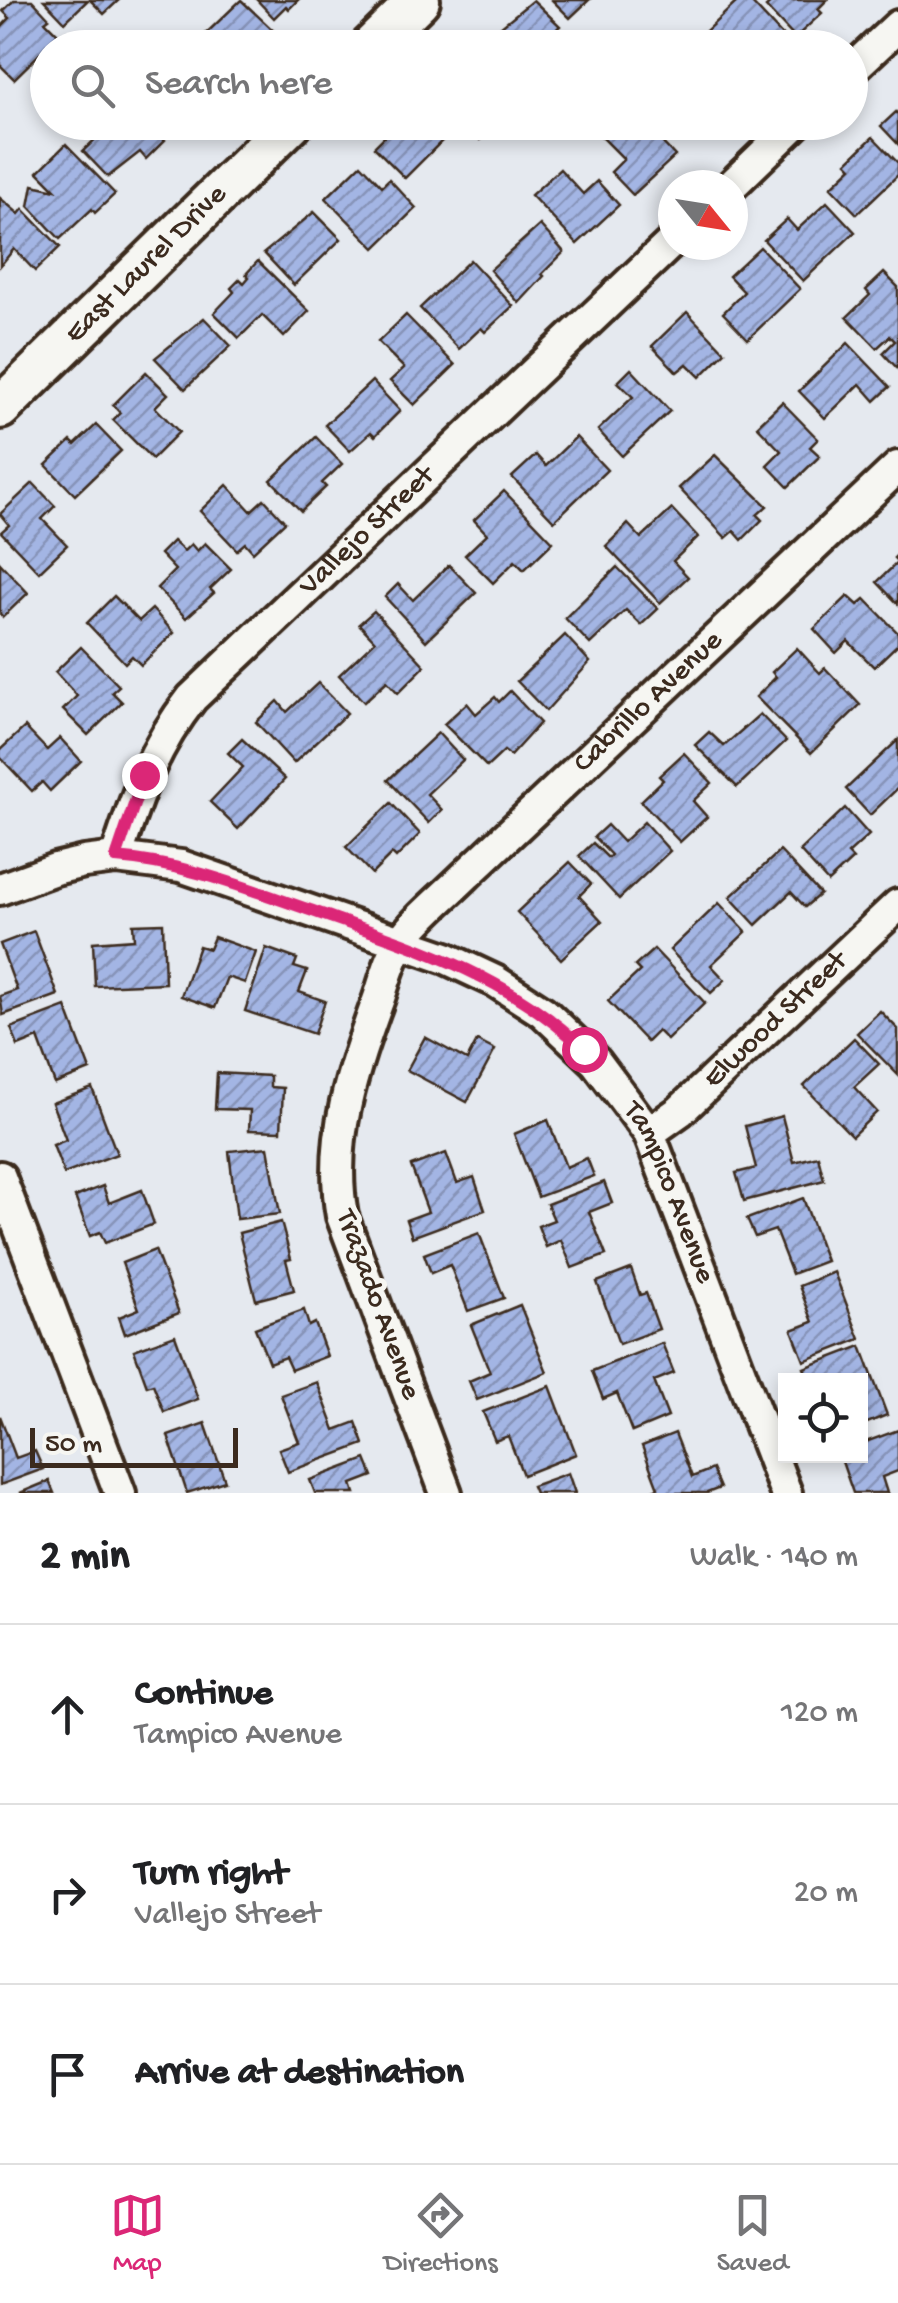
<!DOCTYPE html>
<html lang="en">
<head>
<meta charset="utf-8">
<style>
  body { margin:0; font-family:"Gochi Hand",sans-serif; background:#f2f2f2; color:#202124 }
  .controls { position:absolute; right:30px; bottom:30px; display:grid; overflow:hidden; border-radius:0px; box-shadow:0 5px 15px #0003 }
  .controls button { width:90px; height:90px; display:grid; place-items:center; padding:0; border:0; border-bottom:2px solid #e0e0e0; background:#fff; color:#202124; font:50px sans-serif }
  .compass { position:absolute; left:658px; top:170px; width:90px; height:90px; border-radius:50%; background:#fff; box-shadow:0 5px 15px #0003; rotate:120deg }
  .scale { position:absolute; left:30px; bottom:25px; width:208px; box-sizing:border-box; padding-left:10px; border:5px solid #3b2a1e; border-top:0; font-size:28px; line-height:35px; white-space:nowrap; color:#3b2a1e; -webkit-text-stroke:8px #f6f6f2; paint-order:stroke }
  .stop { position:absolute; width:30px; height:30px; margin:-22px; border:8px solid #db2777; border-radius:50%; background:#fff }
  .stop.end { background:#db2777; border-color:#fff; box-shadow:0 2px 10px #0008 }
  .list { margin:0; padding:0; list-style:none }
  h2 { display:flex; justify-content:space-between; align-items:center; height:130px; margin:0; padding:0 40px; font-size:42px }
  h2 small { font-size:32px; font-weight:400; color:#757577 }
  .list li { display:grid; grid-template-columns:65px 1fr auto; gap:30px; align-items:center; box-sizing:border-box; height:180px; padding:0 40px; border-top:2px solid #e0e0e0 }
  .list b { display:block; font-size:38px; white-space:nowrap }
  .list p { margin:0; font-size:32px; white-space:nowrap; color:#757577 }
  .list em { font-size:32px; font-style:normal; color:#757577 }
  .icon { flex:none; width:55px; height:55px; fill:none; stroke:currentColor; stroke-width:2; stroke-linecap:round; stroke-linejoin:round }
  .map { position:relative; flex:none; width:898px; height:1493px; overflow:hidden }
  .search { position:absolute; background:#fff; box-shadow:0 5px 15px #0003; left:30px; right:30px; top:30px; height:110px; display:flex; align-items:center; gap:25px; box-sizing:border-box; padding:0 35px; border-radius:55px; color:#757577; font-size:38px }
  .sheet { height:670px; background:#fff }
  nav { display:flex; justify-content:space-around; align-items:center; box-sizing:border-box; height:140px; border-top:2px solid #e0e0e0; background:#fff; font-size:28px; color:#757577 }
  nav a { display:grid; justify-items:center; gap:5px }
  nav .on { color:#db2777 }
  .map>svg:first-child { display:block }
</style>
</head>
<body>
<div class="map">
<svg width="898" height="1493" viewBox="0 0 898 1493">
  <defs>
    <pattern id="building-hatch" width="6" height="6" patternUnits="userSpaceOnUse" patternTransform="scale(2.5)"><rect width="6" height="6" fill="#a3b5e4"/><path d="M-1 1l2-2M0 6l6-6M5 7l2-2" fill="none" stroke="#8693b8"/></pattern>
  </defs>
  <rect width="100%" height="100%" fill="#e5e9ef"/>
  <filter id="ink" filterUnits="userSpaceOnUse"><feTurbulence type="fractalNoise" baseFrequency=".01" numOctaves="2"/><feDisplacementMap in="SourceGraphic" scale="20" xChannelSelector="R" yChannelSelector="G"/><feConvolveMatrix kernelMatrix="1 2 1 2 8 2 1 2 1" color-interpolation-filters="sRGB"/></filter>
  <g filter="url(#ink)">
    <g fill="url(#building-hatch)" stroke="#3b2a1e" stroke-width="2.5">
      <path d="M14 0H32L49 18 45 21 59 35 14 79 0 65V28L10 18 3 11Z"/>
      <path d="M44 0H88L65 22Z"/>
      <path d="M90 0H119L104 14Z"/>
      <path d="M241 0 277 34 263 48H198L195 44Z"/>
      <path d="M257 0H298L289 9 286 6 274 18Z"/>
      <path d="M533 0 560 26 537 48H489L483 41Z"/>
      <path d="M552 0H589L570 18Z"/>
      <path d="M739 0H749L791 45 699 48 694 42Z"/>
      <path d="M774 0H827L818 9 822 13 795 38 766 7Z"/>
      <path d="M896 112 898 114V144L881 126Z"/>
      <path d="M113 122H148L165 140 146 159 140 152 108 177 83 151Z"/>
      <path d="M407 122H440L450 133 405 178 374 147 398 123 402 127Z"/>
      <path d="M462 122H498L480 140Z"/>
      <path d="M611 122H643L675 156 633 195 611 172 624 159 599 134Z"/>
      <path d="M669 122H696L682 136Z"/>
      <path d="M873 137 898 163V175L857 214 831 187 852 167 847 162Z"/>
      <path d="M66 144 115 194 95 213 92 209 60 239 29 206 33 185 56 190 38 172Z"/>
      <path d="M361 164 382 186 389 179 416 208 375 248 326 198Z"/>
      <path d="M560 169 583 194 597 181 619 205 577 244 531 195Z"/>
      <path d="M0 198 19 214 23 209 60 247 35 271 14 249 0 266Z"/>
      <path d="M827 202 855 232 803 281 764 240 787 219 797 230Z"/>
      <path d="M314 212 341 239 294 285 264 253Z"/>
      <path d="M540 225 564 252 542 274 544 276 519 303 490 270Z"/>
      <path d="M760 247 800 289 748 339 723 313 744 292 729 276Z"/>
      <path d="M470 260 513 306 485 332 481 328 459 349 420 308Z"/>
      <path d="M258 261 309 311 284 337 262 315 239 338 214 313 234 292 231 288 240 279 244 283 249 277 246 274Z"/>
      <path d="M884 273 898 287V369L883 353 895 341 890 336 877 348 847 317 870 295 866 290Z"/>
      <path d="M687 312 725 352 700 377 687 364 677 372 652 346Z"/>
      <path d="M406 315 455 365 414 405 390 381 404 368 378 342Z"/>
      <path d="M204 318 231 346 185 389 155 358Z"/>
      <path d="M848 343 890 387 875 401 860 384 825 418 799 391Z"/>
      <path d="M631 369 670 411 622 456 598 430 633 397 618 382Z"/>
      <path d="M146 372 168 394 155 407 179 432 152 459 113 420 120 413 113 405Z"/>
      <path d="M372 381 400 411 375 436 371 432 350 451 325 425Z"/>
      <path d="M782 402 818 439 810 447 820 456 788 487 767 465 781 451 757 426Z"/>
      <path d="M96 425 121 451 75 495 46 465 71 441 75 445Z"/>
      <path d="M316 437 342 464 322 483 326 487 301 511 271 480Z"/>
      <path d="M576 437 607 470 554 521 512 477 536 455 546 466Z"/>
      <path d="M715 455 767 506 757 515 762 520 742 540 734 531 726 538 679 488Z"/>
      <path d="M33 483 55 506 42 519 67 545 39 572 1 532 9 525 0 514Z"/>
      <path d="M227 485 251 511 264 499 285 522 253 552 245 543 237 550 200 511Z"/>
      <path d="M504 491 553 542 524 570 515 561 493 583 465 555 487 534 474 520Z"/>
      <path d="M672 509 698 537 673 561 688 577 660 603 606 546 628 524 641 538Z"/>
      <path d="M173 541 184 551 191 544 197 551 205 543 231 569 210 589 214 593 186 618 157 588 175 570 160 554Z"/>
      <path d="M898 554V604L877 582 898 562 894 558Z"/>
      <path d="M0 563 28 593 3 617 0 614Z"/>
      <path d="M449 565 476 593 426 641 385 597 398 584 413 600Z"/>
      <path d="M617 567 658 609 641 625 626 610 590 644 565 618Z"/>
      <path d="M114 596 139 621 152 609 174 633 141 665 132 656 125 663 87 623Z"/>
      <path d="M848 596 858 605 865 599 898 633V644L874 667 848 641 836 653 814 629Z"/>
      <path d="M374 611 425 666 398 693 387 681 364 702 339 675 375 641 359 624Z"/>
      <path d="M565 635 590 662 546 711 517 681Z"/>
      <path d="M81 647 119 686 112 692 122 702 88 735 63 710 77 696 55 672Z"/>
      <path d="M797 648 820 673 825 668 860 705 811 753 756 697 776 677 772 672Z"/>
      <path d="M318 683 347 713 294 763 256 722 278 701 287 712Z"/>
      <path d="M510 691 540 723 510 756 504 751 487 767 444 724 467 703 476 714 495 697 499 702Z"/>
      <path d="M760 714 786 741 737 787 695 745 709 732 724 746Z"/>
      <path d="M25 727 47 750 60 738 81 761 50 791 42 782 32 791 0 757V750Z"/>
      <path d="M438 733 463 760 427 794 442 810 429 823 388 780Z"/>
      <path d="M242 739 285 779 238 829 210 802 243 767 228 753Z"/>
      <path d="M898 740V788L870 815 846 789Z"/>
      <path d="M684 753 712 783 693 801 707 817 680 842 641 801 663 780 659 776Z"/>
      <path d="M391 803 420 834 396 858 392 854 372 874 346 847Z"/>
      <path d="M845 808 869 835 848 854 853 859 828 882 800 851Z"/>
      <path d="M644 822 670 851 619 899 579 856 593 843 608 858 611 855 594 837 607 825 623 842Z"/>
      <path d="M780 851 820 894 805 907 791 892 756 925 730 897Z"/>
      <path d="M570 862 591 884 579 896 602 921 561 959 517 912Z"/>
      <path d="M719 903 746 932 711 965 725 980 711 993 670 950Z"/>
      <path d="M163 923 165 983 95 986 93 942 134 939 133 924Z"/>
      <path d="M34 931 58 995 3 1015 0 996 17 990 0 944Z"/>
      <path d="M214 937 256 952 245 983 227 977 215 1008 181 996 199 946 209 949Z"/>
      <path d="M266 948 297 959 294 967 307 971 299 992 325 1001 314 1034 245 1011Z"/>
      <path d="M654 949 705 1003 667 1040 658 1031 647 1042 608 1001 640 971 635 966Z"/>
      <path d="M66 1007 90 1070 55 1084 38 1038 18 1046 11 1028Z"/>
      <path d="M880 1011 898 1029V1075L857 1033Z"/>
      <path d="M425 1037 467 1060 477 1041 495 1050 467 1102 407 1070Z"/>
      <path d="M854 1038 879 1064 854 1087 877 1112 852 1136 804 1086Z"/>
      <path d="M217 1073 270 1076V1087L283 1088 281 1131 249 1130 250 1110 215 1109Z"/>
      <path d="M92 1088 117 1154 64 1174 53 1145 66 1140 52 1103Z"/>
      <path d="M782 1116 794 1162 818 1156 824 1180 744 1201 736 1173 756 1168 745 1126Z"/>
      <path d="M548 1120 566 1167 587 1158 594 1176 538 1197 514 1134Z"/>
      <path d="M268 1147 280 1214 237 1219 229 1151Z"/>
      <path d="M446 1153 457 1183 474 1177 485 1210 412 1237 406 1220 428 1212 411 1166Z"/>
      <path d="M604 1182 612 1203 589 1212 606 1255 572 1268 561 1240 546 1247 538 1226 554 1220 547 1204Z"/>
      <path d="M103 1186 109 1203 142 1190 154 1224 105 1243 100 1232 90 1236 75 1197Z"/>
      <path d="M803 1198 826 1261 792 1274 775 1230 755 1237 747 1219Z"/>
      <path d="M281 1222 291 1259 286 1260 294 1290 256 1300 239 1233Z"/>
      <path d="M479 1233 504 1298 468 1311 450 1265 431 1273 424 1254Z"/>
      <path d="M155 1250 179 1313 125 1334 119 1317 139 1309 122 1263Z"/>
      <path d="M631 1269 640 1295 646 1293 659 1329 619 1344 597 1282Z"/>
      <path d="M834 1272 860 1339 804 1361 792 1330 813 1322 799 1286Z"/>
      <path d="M520 1305 547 1372 477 1400 469 1381 490 1372 471 1325Z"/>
      <path d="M304 1310 309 1326 315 1323 327 1356 291 1370 285 1357 269 1363 255 1328Z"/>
      <path d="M175 1335 198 1399 164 1412 153 1384 147 1386 134 1350Z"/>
      <path d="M662 1343 674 1373 654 1381 668 1417 632 1432 617 1393 603 1399 592 1371Z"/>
      <path d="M861 1346 887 1415 860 1426V1380H809L804 1368Z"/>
      <path d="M317 1382 335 1430 356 1422 364 1444 288 1472 279 1449 299 1442 281 1395Z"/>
      <path d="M550 1386 576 1454 523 1475 508 1436 495 1441 483 1412Z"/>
      <path d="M0 1416 16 1458 35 1451 43 1469 0 1485Z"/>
      <path d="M205 1423 225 1481 187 1493 168 1436Z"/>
      <path d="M898 1430V1471L882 1477 887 1493H853L840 1456H860V1444Z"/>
      <path d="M675 1433 692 1477 712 1469 720 1488 707 1493H646L658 1488 642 1446Z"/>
      <path d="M366 1459 373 1476 352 1484 355 1493H315L310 1480Z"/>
      <path d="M568 1473 575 1493H535L532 1486Z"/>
      <path d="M49 1481 54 1493H20Z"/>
    </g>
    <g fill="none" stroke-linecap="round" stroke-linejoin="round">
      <g stroke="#3b2a1e" stroke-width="38">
        <g id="minor">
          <path d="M850 71 898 26"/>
          <path d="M732 185 797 122"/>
          <path id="s1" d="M116 858C136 797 152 749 192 698L673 241"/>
          <path id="s2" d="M0 889 55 869 84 862 116 858 181 866 446 958 495 981 543 1012 596 1062 649 1133 786 1493"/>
          <path id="s3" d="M649 1133 680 1111 898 905"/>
          <path d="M0 1177 120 1493"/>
          <path id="s4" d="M446 1493 342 1216C328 1139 353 1070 379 998 385 980 391 956 402 940 419 916 446 895 467 874L898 467"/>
        </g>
      </g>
      <g stroke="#3b2a1e" stroke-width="48">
        <g id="secondary">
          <path d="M370 48 419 0"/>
          <path id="s5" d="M0 408 292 122"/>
        </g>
      </g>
      <use href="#minor" stroke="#f6f6f2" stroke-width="30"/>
      <use href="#secondary" stroke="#f6f6f2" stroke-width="40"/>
    </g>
  </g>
  <g fill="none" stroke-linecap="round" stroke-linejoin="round" filter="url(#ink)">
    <path stroke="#db2777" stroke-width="12" d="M144 775 116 858C183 863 243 887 307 909 407 944 506 973 584 1049"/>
  </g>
  <g text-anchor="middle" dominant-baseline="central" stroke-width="10" stroke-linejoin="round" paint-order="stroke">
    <g font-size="30" fill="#3b2a1e" stroke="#f6f6f2">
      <text stroke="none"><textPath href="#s5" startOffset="205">East Laurel Drive</textPath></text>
      <text stroke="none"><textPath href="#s1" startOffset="420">Vallejo Street</textPath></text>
      <text stroke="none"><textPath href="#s4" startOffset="925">Cabrillo Avenue</textPath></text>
      <text stroke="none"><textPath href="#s3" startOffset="170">Elwood Street</textPath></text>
      <text stroke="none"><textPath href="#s2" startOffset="802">Tampico Avenue</textPath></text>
      <text transform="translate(377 1305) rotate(70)">Trazado Avenue</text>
    </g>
  </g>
</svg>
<div class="controls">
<button><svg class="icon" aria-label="locate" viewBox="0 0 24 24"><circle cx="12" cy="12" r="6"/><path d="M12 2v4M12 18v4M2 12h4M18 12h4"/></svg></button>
</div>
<svg class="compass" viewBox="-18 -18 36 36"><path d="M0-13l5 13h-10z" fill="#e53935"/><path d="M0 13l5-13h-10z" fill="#757577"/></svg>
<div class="scale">50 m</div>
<div class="stop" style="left:584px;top:1049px"></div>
<div class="stop end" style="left:144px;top:775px"></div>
<div class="search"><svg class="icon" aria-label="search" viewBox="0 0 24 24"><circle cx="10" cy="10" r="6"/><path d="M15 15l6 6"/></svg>Search here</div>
</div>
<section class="sheet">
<h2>2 min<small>Walk · 140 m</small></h2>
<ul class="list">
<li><svg class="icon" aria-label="ahead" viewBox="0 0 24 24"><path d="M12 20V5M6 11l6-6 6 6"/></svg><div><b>Continue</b><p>Tampico Avenue</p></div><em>120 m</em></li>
<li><svg class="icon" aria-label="right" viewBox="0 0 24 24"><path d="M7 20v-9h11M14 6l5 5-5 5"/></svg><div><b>Turn right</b><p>Vallejo Street</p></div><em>20 m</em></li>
<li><svg class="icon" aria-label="arrive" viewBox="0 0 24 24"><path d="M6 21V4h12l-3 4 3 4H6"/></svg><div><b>Arrive at destination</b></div></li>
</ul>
</section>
<nav>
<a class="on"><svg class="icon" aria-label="map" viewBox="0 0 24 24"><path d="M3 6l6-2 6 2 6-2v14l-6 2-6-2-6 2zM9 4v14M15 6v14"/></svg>Map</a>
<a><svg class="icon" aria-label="directions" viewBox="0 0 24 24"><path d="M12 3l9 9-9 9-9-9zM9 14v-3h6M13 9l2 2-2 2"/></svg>Directions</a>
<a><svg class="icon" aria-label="saved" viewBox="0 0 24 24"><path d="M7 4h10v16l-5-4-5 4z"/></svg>Saved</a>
</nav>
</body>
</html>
